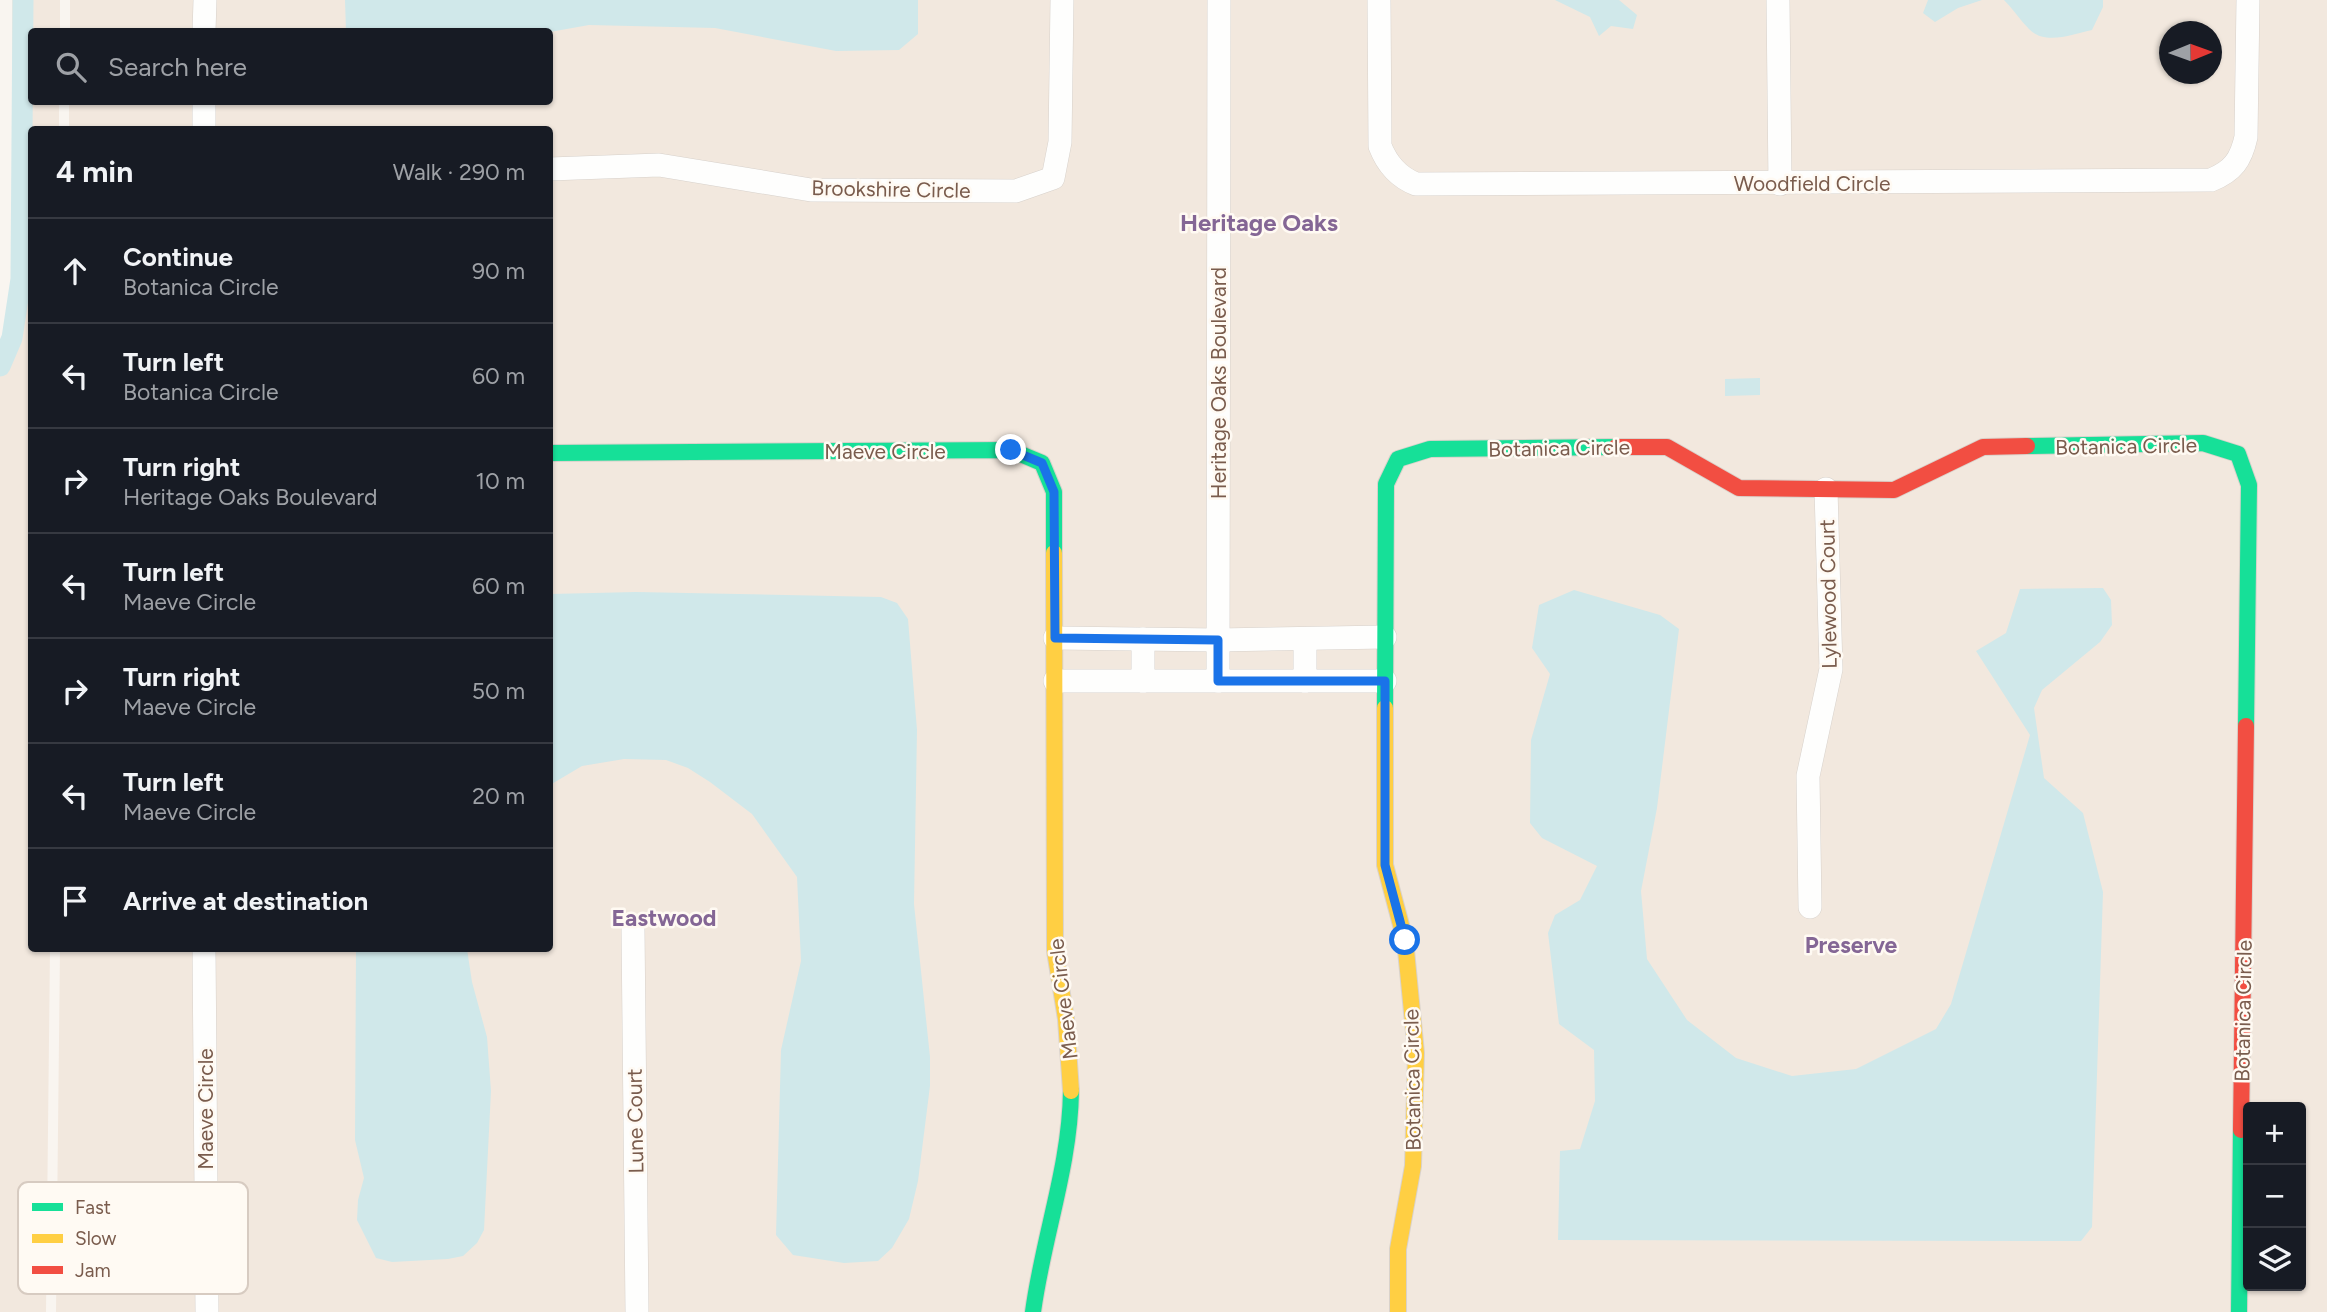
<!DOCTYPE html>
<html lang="en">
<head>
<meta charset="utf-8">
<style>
  body { margin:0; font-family:Figtree,sans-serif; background:#20242c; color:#f1f3f6 }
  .controls { position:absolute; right:21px; bottom:21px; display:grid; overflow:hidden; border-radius:7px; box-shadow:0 2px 5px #0004 }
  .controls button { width:63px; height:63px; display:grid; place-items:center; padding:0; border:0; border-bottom:2px solid #363941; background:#171b24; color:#f1f3f6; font:35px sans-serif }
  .compass { position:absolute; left:2159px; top:21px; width:63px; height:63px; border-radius:50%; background:#171b24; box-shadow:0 2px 5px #0004; rotate:89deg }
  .stop { position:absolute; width:21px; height:21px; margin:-16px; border:5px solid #1a73e8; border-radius:50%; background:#fff }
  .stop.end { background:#1a73e8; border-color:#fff; box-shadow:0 2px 7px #0008 }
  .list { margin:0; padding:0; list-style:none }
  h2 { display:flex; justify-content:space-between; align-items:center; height:91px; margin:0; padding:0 28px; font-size:30px }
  h2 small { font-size:23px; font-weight:400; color:#9ea1a6 }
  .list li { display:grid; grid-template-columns:46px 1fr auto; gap:21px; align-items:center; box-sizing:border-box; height:105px; padding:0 28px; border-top:2px solid #363941 }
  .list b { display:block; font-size:26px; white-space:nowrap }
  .list p { margin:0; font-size:23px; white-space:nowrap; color:#9ea1a6 }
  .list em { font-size:23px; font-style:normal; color:#9ea1a6 }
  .icon { flex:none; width:38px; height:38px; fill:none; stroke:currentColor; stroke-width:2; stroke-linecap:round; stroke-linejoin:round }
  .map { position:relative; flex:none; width:2327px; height:1312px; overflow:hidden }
  .search { position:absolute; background:#171b24; box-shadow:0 2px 5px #0004; left:28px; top:28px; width:525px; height:77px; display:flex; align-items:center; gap:18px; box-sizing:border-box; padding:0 24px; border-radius:7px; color:#9ea1a6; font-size:26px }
  .panel { position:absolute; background:#171b24; box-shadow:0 2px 5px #0004; left:28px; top:126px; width:525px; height:826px; border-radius:7px }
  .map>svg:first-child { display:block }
</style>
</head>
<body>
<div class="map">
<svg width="2327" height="1312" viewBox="0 0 2327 1312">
  <rect width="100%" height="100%" fill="#f9f5f0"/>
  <g fill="#f2e8de" fill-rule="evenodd">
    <path d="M12 0H60V31L32 32V102H59V129L32 130V948L50 949 46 1312H0V339H12Z"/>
    <path d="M70 0H2327V1312H56L60 949 550 948V130L69 129V102H550V32L70 31ZM2170 32H2212V74H2170ZM2248 1107H2301V1286H2248Z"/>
  </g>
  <g fill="#d0e8ea">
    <path d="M345 0H918V34L899 50 836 51 715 28 589 25 550 32 346 31Z"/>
    <path d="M1555 0H1619L1637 15 1633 29 1611 26 1599 36 1590 17Z"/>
    <path d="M1928 0H1982L1958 8 1935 22 1923 13Z"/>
    <path d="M2004 0H2103V7L2092 30C2073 34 2045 46 2029 29 2020 20 2013 9 2004 0Z"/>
    <path d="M1760 378V395L1725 396V379Z"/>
    <path d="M2103 588 2111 600 2112 625 2100 642 2042 690 2034 708 2044 778 2083 813 2103 892 2092 1227 2081 1241 1558 1240 1560 1151 1580 1149 1595 1101 1594 1050 1559 1024 1548 933 1555 915 1580 900 1597 866 1542 838 1530 823 1531 740 1550 674 1532 648 1539 605 1574 590 1660 615 1679 629 1657 808 1641 891 1647 959 1687 1020 1736 1058 1792 1076 1856 1069 1936 1029 1951 1004 2030 735 1976 651 2006 633 2020 589Z"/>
    <path d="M636 592 881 597 897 603 908 619 917 730 914 904 930 1057V1086L918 1181 909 1219 892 1248 878 1261 844 1263 793 1255 776 1235 781 1050 801 961 797 877 752 814 710 782 688 768 666 760 624 759 582 766 550 785V594Z"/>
    <path d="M356 949H467L472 982 487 1037 491 1091 484 1230 477 1243 463 1256 448 1259 392 1262 376 1258 357 1220 358 1200 364 1178 355 1140Z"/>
  </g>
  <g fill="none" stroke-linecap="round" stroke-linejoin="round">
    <path stroke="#d0e8ea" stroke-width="21" d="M0 366 12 338 21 279 23 0"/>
    <g stroke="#d7d1cb" stroke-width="24">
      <g id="street">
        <path d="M1379 0 1380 146C1387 164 1398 177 1416 184L2211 180C2233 171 2241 160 2246 137L2248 0"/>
        <path d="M1778 0 1780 184"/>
        <path d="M204 32 205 0"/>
        <path d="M204 130V102"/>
        <path d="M550 169 659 165 811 190 1016 191 1053 178 1060 142 1062 0"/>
        <path d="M1055 638 1218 640 1385 637"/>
        <path d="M1055 681H1385"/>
        <path d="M1143 681V639"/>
        <path d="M1218 681 1219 0"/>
        <path d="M1305 681V639"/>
        <path d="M1810 907 1808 776 1831 669 1826 489"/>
        <path d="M633 929 637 1312"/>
        <path d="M204 948 207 1312"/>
      </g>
    </g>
    <g stroke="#d9d2cb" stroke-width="18">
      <g id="fast">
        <path d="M2027 446 2203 443 2238 454 2249 485 2246 726"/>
        <path d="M550 453 1011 450 1042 463 1054 492V553"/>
        <path d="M1385 708 1386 484 1398 459 1430 449 1616 447"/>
        <path d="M1033 1312C1043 1237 1070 1167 1071 1091"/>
        <path d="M2239 1312 2241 1130"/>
      </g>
    </g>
    <g stroke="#d9d2cb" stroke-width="18">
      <g id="slow">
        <path d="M1054 553 1055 951 1066 1019 1071 1091"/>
        <path d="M1385 708V865L1405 940 1416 1053 1413 1166 1398 1249V1312"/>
      </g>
    </g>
    <g stroke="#d9d2cb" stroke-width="18">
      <g id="jam">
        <path d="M1616 447H1667L1739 488 1894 490 1983 447 2027 446"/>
        <path d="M2241 1130 2246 726"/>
      </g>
    </g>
    <use href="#street" stroke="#fefefd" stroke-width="23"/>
    <use href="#fast" stroke="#16e098" stroke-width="16"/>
    <use href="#slow" stroke="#ffcf43" stroke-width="16"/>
    <use href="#jam" stroke="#f24e42" stroke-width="16"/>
  </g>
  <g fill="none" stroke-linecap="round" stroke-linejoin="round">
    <path stroke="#1a73e8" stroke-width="9" d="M1011 450 1042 463 1054 492 1055 638 1218 640V681H1385V865L1405 940"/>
  </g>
  <g text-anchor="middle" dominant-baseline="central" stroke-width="5" stroke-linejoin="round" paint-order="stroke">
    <g font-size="21" fill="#7a5c4d" stroke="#fffaf3">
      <text x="1812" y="183">Woodfield Circle</text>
      <text transform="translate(891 189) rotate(1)">Brookshire Circle</text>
      <text transform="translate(1218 383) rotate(-90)">Heritage Oaks Boulevard</text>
      <text transform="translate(2126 446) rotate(-1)">Botanica Circle</text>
      <text transform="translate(1559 448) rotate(-1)">Botanica Circle</text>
      <text x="885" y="451">Maeve Circle</text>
      <text transform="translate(1828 594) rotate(-91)">Lylewood Court</text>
      <text transform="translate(1063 999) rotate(-97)">Maeve Circle</text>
      <text transform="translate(2243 1011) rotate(-89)">Botanica Circle</text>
      <text transform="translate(1412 1080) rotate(-91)">Botanica Circle</text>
      <text transform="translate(205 1109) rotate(-90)">Maeve Circle</text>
      <text transform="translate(635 1121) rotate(-91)">Lune Court</text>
    </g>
    <g font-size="23" font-weight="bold" fill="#846695" stroke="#fffaf3">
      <text x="664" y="918">Eastwood</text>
      <text x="1851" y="945">Preserve</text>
    </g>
    <g font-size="24" font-weight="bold" fill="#846695" stroke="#fffaf3">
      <text x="1259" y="222">Heritage Oaks</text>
    </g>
  </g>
  <rect x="18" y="1182" width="230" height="112" rx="10" fill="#fffaf3" stroke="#d7cbc1" stroke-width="2"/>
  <rect x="32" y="1203" width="31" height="8" fill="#16e098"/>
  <rect x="32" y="1234" width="31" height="9" fill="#ffcf43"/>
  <rect x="32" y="1266" width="31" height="8" fill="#f24e42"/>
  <g font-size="19" fill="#7a5c4d">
    <text x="75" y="1214">Fast</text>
    <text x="75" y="1245">Slow</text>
    <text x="75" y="1277">Jam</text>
  </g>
</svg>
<div class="controls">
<button>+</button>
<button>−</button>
<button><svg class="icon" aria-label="layers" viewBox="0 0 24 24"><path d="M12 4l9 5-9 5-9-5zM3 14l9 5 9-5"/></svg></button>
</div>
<svg class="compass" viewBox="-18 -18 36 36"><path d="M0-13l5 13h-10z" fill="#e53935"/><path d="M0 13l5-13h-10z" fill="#9ea1a6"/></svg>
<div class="stop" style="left:1405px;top:940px"></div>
<div class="stop end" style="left:1011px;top:450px"></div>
<div class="search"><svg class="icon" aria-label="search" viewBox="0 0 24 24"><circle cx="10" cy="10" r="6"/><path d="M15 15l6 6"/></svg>Search here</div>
<section class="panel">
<h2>4 min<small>Walk · 290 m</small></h2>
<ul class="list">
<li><svg class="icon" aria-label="ahead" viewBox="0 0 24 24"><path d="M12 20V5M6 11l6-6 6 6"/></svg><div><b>Continue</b><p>Botanica Circle</p></div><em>90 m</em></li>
<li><svg class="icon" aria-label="left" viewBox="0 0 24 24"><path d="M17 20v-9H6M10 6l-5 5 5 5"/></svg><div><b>Turn left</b><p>Botanica Circle</p></div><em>60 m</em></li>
<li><svg class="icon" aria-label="right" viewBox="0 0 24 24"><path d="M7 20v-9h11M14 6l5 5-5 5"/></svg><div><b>Turn right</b><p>Heritage Oaks Boulevard</p></div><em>10 m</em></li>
<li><svg class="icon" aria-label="left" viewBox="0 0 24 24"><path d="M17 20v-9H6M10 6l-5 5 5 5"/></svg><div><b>Turn left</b><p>Maeve Circle</p></div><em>60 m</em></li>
<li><svg class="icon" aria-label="right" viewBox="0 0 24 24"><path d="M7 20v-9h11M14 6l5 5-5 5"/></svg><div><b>Turn right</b><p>Maeve Circle</p></div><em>50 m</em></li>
<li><svg class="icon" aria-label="left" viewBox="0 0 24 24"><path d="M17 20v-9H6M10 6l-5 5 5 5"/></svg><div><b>Turn left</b><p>Maeve Circle</p></div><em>20 m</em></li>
<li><svg class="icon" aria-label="arrive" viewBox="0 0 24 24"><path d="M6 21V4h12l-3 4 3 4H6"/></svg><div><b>Arrive at destination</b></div></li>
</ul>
</section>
</div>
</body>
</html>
